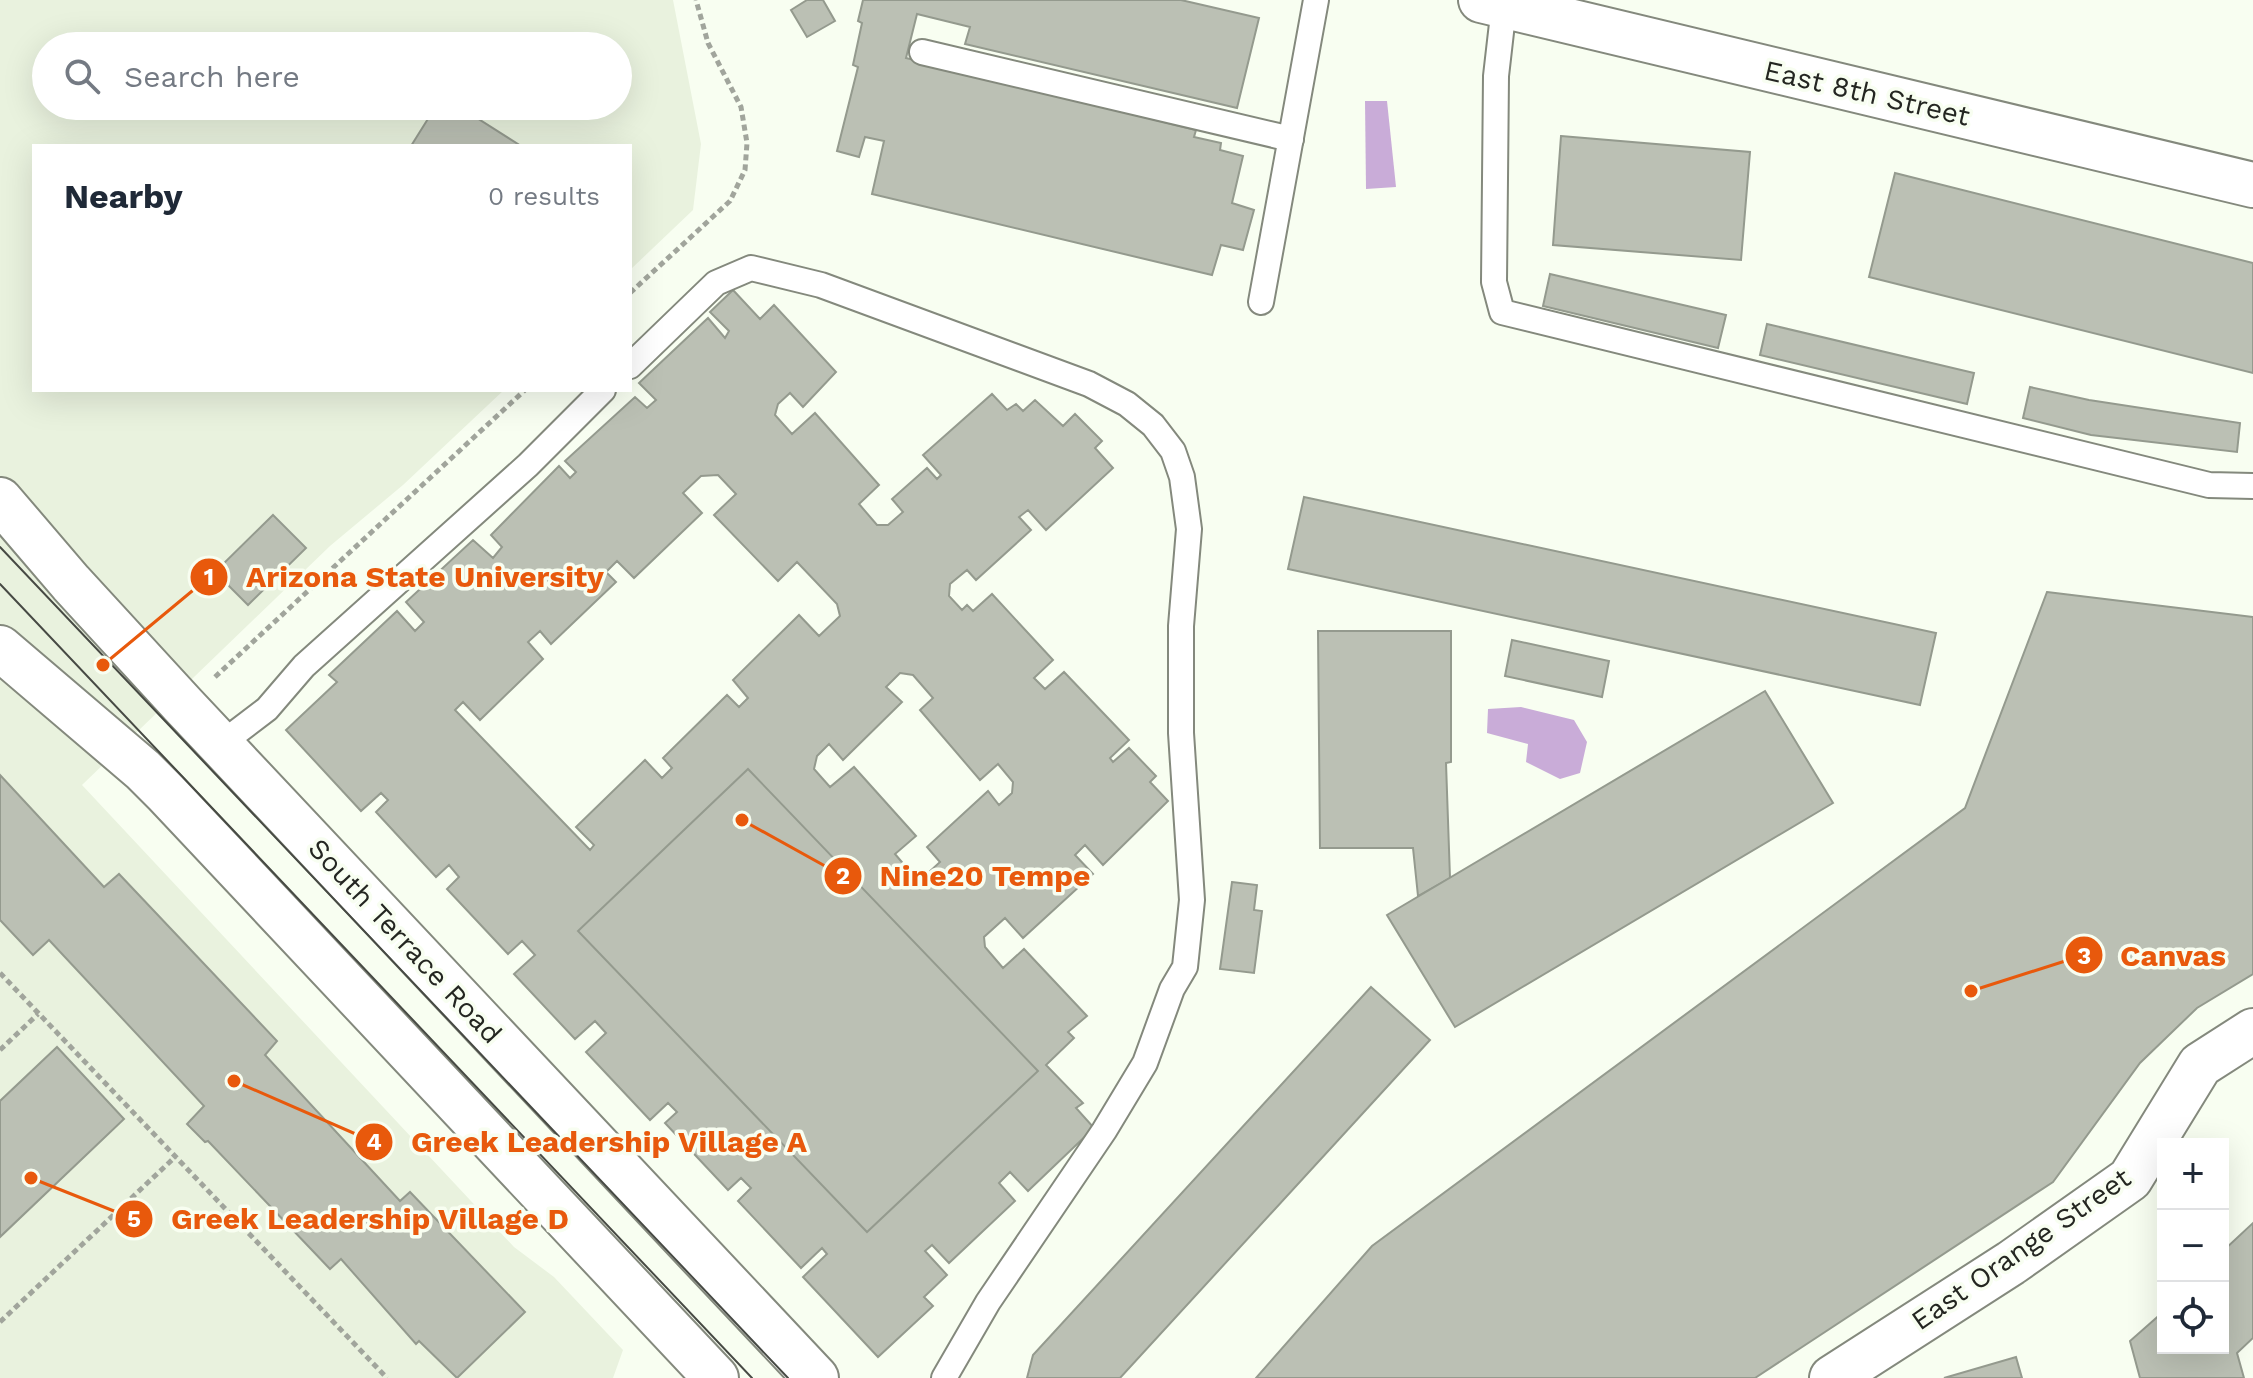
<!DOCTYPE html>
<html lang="en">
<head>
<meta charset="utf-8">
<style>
  body { margin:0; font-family:"Work Sans",sans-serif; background:#f6f6f7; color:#1f2937 }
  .controls { position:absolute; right:24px; bottom:24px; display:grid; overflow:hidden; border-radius:0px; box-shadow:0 8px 32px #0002 }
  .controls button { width:72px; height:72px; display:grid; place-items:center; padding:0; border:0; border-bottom:2px solid #e0e1e3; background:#fff; color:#1f2937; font:40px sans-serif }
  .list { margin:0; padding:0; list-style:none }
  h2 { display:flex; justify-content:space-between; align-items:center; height:104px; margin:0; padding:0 32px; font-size:34px }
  h2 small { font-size:26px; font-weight:400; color:#747a83 }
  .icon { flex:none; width:44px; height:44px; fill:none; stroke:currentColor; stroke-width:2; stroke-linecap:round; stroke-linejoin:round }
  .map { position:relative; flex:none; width:2253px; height:1378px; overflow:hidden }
  .search { position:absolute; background:#fff; box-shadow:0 8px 32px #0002; left:32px; top:32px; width:600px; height:88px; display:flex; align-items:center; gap:20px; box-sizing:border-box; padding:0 28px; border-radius:44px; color:#747a83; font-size:30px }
  .panel { position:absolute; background:#fff; box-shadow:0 8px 32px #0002; left:32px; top:144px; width:600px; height:248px; border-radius:0px }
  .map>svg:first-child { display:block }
</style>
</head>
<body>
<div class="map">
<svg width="2253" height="1378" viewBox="0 0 2253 1378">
  <rect width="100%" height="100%" fill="#f8fef1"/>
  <path fill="#e9f2de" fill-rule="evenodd" d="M0 0H673L701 144 693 210 630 270V146H34V390H504L403 485 330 546 82 785 514 1247 554 1277 623 1350 613 1378H0ZM46 46H618V106H46Z"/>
  <g fill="#c9acd8">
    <path d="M1365 101H1387L1396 187 1366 189Z"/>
    <path d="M1521 707 1574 720 1587 742 1580 773 1560 779 1526 762 1528 744 1487 733 1488 709Z"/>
  </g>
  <g fill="#bbc0b4" stroke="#949a8e" stroke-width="2" fill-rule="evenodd">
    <path d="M807 0H823L835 21 807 37 791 10Z"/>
    <path d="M863 0H1181L1259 18 1237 108 965 44 970 27 917 14 906 58 1196 130 1194 137 1221 143 1220 150 1243 156 1232 203 1254 210 1243 250 1221 245 1212 275 872 194 884 141 865 137 859 157 837 151 858 67 853 65 862 23 858 21Z"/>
    <path d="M436 106H458L521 146H411Z"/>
    <path d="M1561 136 1750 152 1741 260 1553 245Z"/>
    <path d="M1895 173 2253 263V373L1869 277Z"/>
    <path d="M1550 274 1726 315 1718 348 1543 306Z"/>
    <path d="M733 290 760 319 774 305 836 372 803 407 790 393 778 404 775 415 792 434 815 413 879 485 859 504 877 525H888L903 512 892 499 927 468 937 479 941 475 923 455 992 394 1007 410 1016 404 1023 411 1035 400 1063 426 1075 414 1102 441 1095 448 1113 468 1046 530 1028 510 1019 517 1031 530 976 580 967 570 950 584 949 596 962 610 967 605 973 611 992 594 1053 660 1034 678 1045 689 1064 672 1129 740 1110 758 1113 762 1129 748 1156 776 1150 782 1168 801 1103 865 1085 845 1075 855 1093 874 1023 938 1005 918 984 937 985 947 1003 968 1024 949 1087 1016 1068 1032 1074 1038 1046 1065 1083 1103 1076 1108 1094 1128 1028 1191 1010 1172 999 1183 1015 1201 949 1263 932 1245 925 1251 947 1275 924 1297 933 1306 878 1357 803 1277 827 1254 822 1248 801 1268 738 1201 751 1188 741 1178 728 1190 665 1123 677 1112 668 1103 650 1120 586 1052 606 1033 595 1021 575 1039 514 974 535 955 522 941 508 954 447 889 459 877 449 865 436 877 376 812 388 800 381 793 361 811 286 730 337 682 329 675 397 611 415 631 424 622 406 602 473 540 493 558 502 547 491 535 559 466 570 478 576 472 565 461 635 397 647 408 656 400 639 383 708 318 725 338 729 331 710 312ZM718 475 736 494 714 515 778 581 797 562 837 604 840 616 819 636 799 615 733 680 748 698 739 707 727 695 663 758 672 768 662 778 645 760 576 827 594 845 590 850 455 710 463 702 480 720 543 659 528 642 540 631 551 644 616 582 606 572 617 561 634 578 702 513 683 493 701 476ZM900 673 913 675 933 698 920 710 980 780 998 764 1013 782 1012 793 999 805 988 791 927 847 940 862 927 874H912L895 854 916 836 854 767 830 787 814 769 817 756 829 744 843 760 902 702 886 687Z"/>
    <path d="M1767 324 1974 373 1967 404 1760 355Z"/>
    <path d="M2030 387 2089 400 2240 423 2237 452 2091 435 2023 418Z"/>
    <path d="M1304 497 1936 633 1920 705 1288 569Z"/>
    <path d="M273 515 306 548 248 605 215 572Z"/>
    <path d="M2047 592 2253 617V974L2197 1008 2140 1063 2053 1182 1755 1378H1256L1372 1246 1965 808Z"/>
    <path d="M1318 631H1451V762L1446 763 1450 878 1418 896 1413 848H1320Z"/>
    <path d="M1512 640 1609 661 1602 697 1505 676Z"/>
    <path d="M1765 691 1833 803 1455 1027 1387 915Z"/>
    <path d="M748 769 1038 1071 867 1232 578 931Z"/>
    <path d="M0 775 104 887 119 874 277 1041 265 1055 400 1201 410 1192 525 1312 457 1378 419 1341 416 1344 341 1259 330 1269 208 1141 205 1142 187 1124 204 1106 49 940 33 955 0 920Z"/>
    <path d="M1232 882 1257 885 1254 910 1262 911 1254 973 1220 969Z"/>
    <path d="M1371 987 1430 1040 1120 1378H1027L1033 1355Z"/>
    <path d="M57 1047 124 1119 0 1237V1101Z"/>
    <path d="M2253 1223V1338L2237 1353 2244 1378H2140L2130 1341 2163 1312V1348H2223V1251Z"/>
    <path d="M2016 1357 2022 1378H1944Z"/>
  </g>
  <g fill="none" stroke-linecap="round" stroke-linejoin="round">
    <g stroke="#84897d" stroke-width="28">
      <g id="lane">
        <path d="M1504 6 1496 76 1494 282 1502 312 2209 485 2253 486"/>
        <path d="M922 52 1291 139"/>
        <path d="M1261 302 1316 0"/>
        <path d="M630 366 716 283 751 268 821 285 1089 384 1127 404 1153 425 1173 451 1182 477 1189 529 1181 626V733L1192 900 1185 967 1172 989 1145 1063 1104 1131 988 1302 944 1378"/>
        <path d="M221 744 267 709 304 666 528 465 603 390"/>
      </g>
    </g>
    <g stroke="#84897d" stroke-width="48">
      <path id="street" d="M1832 1378 2011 1263 2130 1179 2200 1065 2253 1031"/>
    </g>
    <g stroke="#84897d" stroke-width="48">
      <g id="secondary">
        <path d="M1481 0 2253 185"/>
        <path d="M0 500 71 583 183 705 816 1378"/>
        <path d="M0 648 143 770 166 793 716 1378"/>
      </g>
    </g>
    <g stroke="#a1a59c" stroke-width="5" stroke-dasharray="6 4" stroke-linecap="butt">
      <path d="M630 293 730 201 745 170 747 143 741 107 708 43 696 0"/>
      <path d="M215 677 525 390"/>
      <path d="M0 973 387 1378"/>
      <path d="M0 1050 38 1014"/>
      <path d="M0 1322 175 1157"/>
    </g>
    <use href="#lane" stroke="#fff" stroke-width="24"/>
    <use href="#street" stroke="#fff" stroke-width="44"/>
    <use href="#secondary" stroke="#fff" stroke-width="44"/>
    <g stroke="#474a44" stroke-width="2">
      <path d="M0 547 788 1378"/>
      <path d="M0 584 752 1378"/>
    </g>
  </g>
  <g text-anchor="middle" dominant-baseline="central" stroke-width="7" stroke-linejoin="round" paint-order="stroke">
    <g font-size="28" fill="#242621" stroke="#f8fef1">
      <text transform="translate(1867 93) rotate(13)">East 8th Street</text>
      <text transform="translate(405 941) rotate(47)">South Terrace Road</text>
      <text transform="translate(2021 1249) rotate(-35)">East Orange Street</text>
    </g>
  </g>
  <path fill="none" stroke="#e8590c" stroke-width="3" d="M103 665L209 577M742 820L843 876M1971 991L2084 955M234 1081L374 1142M31 1178L134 1219"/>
  <g fill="#e8590c" stroke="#f8fef1" stroke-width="3">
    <circle cx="103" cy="665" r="8"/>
    <circle cx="742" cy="820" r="8"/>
    <circle cx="1971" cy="991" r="8"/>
    <circle cx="234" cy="1081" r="8"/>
    <circle cx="31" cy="1178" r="8"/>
    <circle cx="209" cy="577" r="20"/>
    <circle cx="843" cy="876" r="20"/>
    <circle cx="2084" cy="955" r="20"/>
    <circle cx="374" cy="1142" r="20"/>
    <circle cx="134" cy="1219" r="20"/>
  </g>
  <g font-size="24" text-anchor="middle" font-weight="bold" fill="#fff">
    <text x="209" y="585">1</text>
    <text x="843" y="884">2</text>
    <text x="2084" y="964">3</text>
    <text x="374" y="1150">4</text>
    <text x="134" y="1227">5</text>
  </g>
  <g font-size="30" text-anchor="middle" font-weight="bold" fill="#e8590c" stroke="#f8fef1" stroke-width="7" stroke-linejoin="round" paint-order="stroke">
    <text x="425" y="587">Arizona State University</text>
    <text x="985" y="886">Nine20 Tempe</text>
    <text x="2173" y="966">Canvas</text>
    <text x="609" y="1152">Greek Leadership Village A</text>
    <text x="370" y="1229">Greek Leadership Village D</text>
  </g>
</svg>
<div class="controls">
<button>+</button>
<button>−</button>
<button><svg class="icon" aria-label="locate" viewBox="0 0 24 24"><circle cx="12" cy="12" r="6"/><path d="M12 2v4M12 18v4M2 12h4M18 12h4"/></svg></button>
</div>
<div class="search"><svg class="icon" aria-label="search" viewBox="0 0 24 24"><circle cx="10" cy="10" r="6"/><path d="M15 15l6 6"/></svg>Search here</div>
<section class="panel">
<h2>Nearby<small>0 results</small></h2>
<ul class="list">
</ul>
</section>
</div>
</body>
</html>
